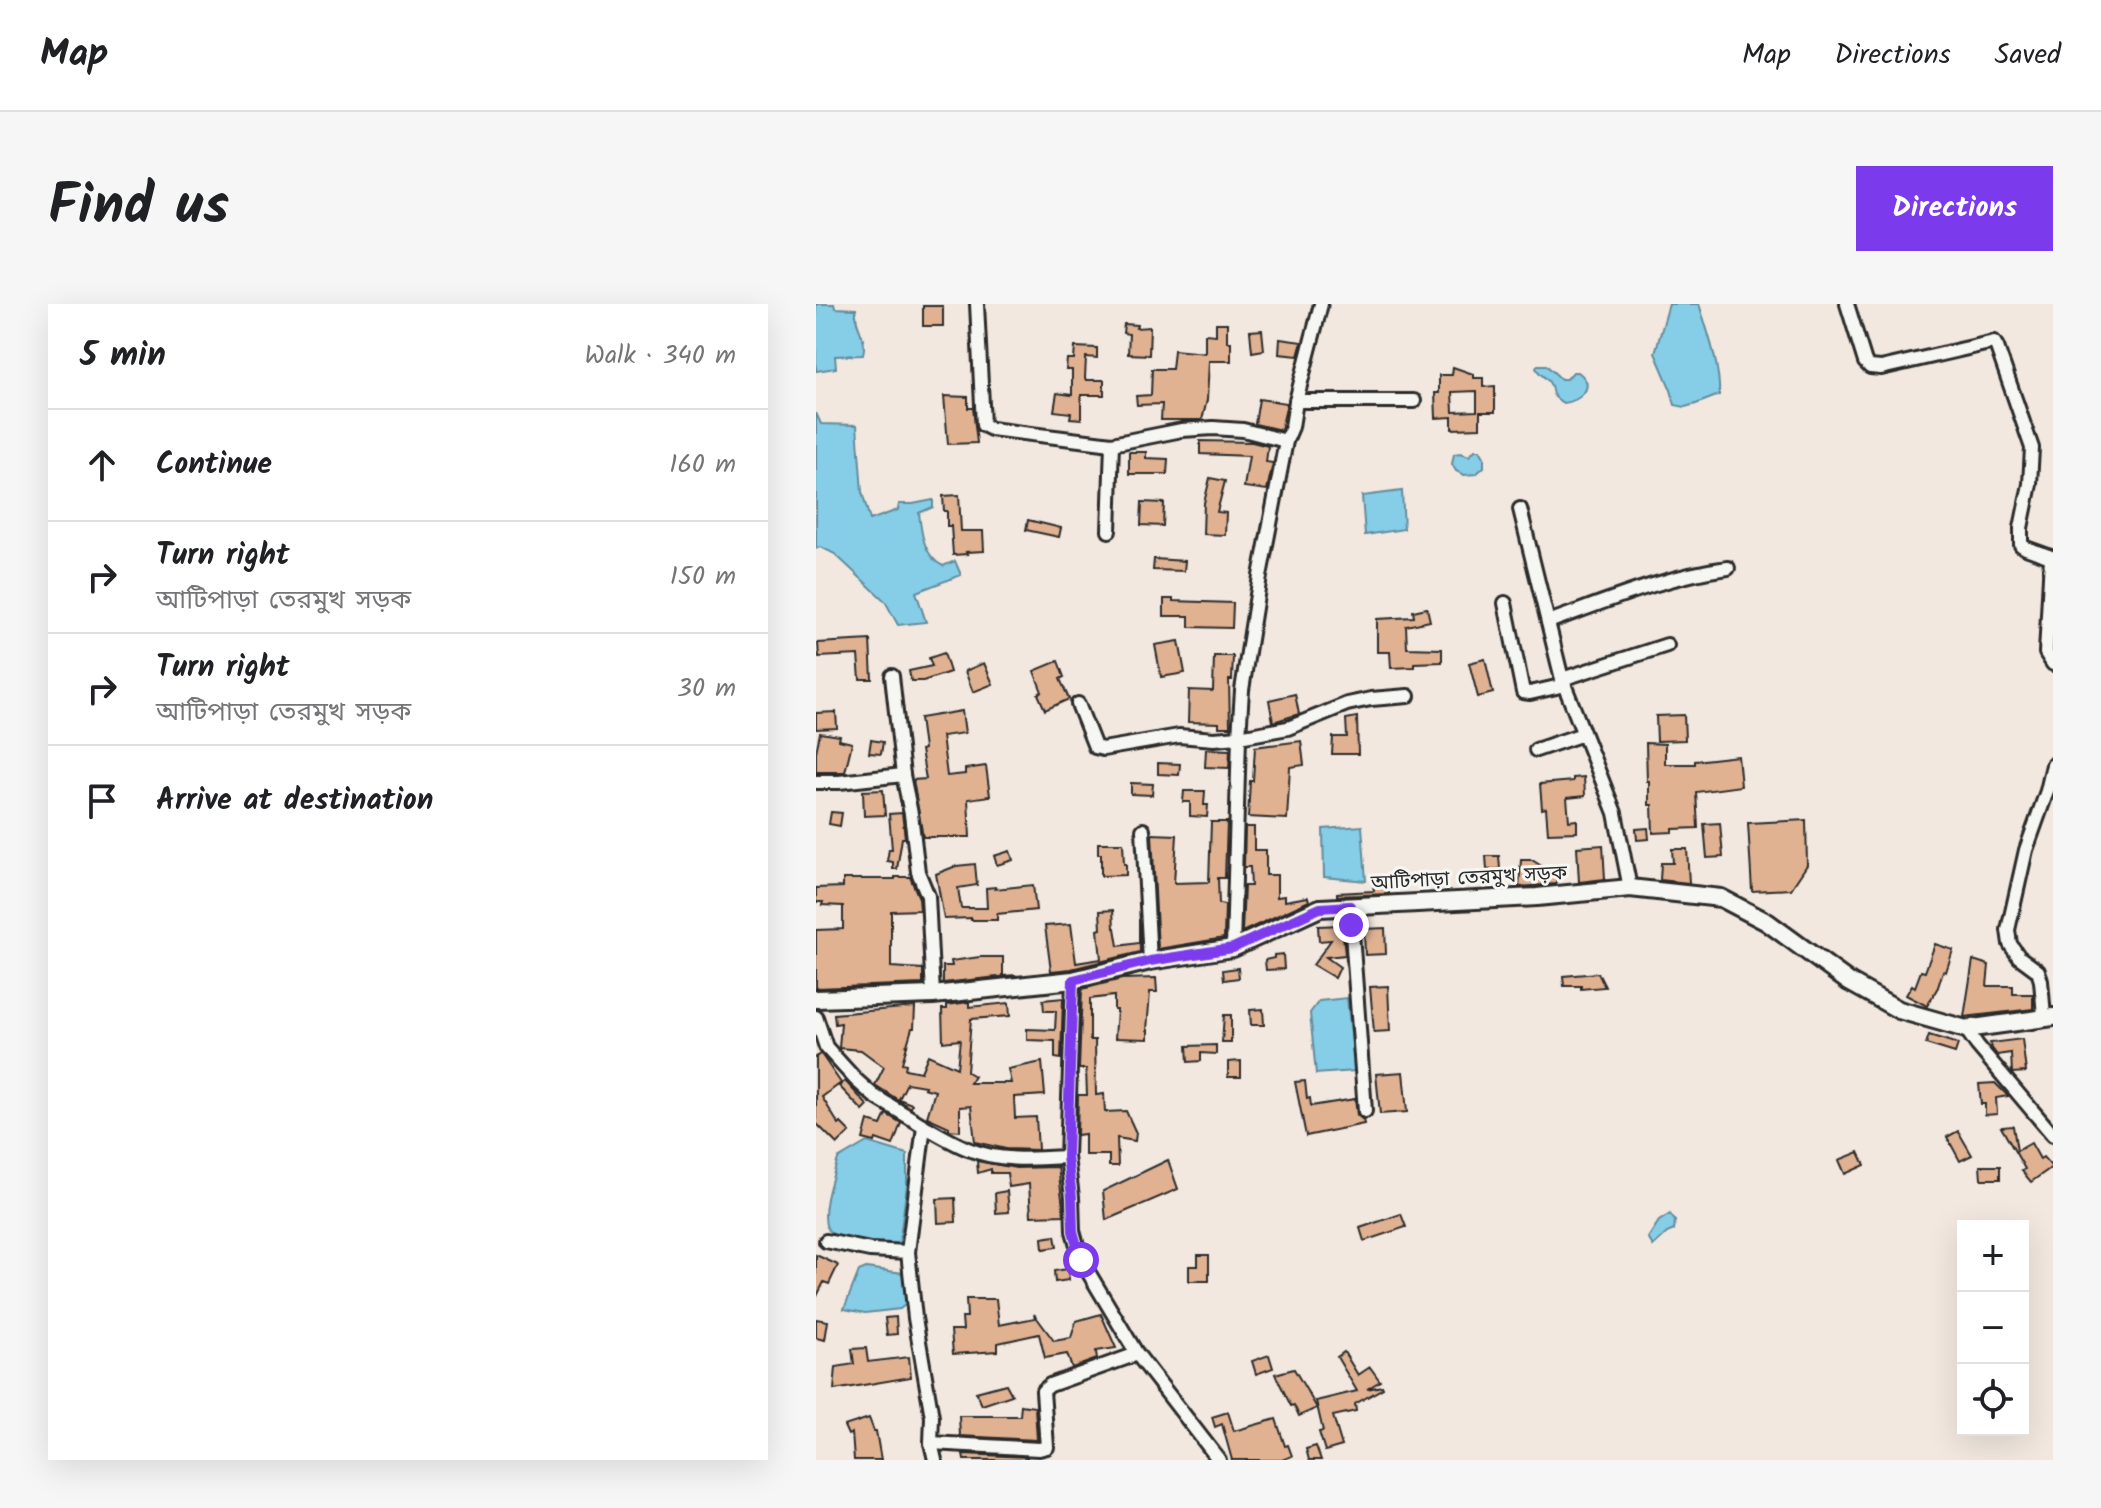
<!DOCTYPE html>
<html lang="en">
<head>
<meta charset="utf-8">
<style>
  body { margin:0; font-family:Kalam,"Noto Sans Bengali",sans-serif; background:#f6f6f6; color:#202124 }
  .controls { position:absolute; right:24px; bottom:24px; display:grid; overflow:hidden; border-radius:0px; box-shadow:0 8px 32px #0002 }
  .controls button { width:72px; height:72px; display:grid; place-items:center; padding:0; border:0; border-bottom:2px solid #e0e0e0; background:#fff; color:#202124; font:40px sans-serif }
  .stop { position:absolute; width:24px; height:24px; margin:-18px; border:6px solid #7c3aed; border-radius:50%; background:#fff }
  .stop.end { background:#7c3aed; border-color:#fff; box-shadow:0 2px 8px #0008 }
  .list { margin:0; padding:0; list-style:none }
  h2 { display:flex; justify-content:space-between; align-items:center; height:104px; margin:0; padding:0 32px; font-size:34px }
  h2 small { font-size:26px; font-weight:400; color:#757577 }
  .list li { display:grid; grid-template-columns:52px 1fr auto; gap:24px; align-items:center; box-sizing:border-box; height:112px; padding:0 32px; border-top:2px solid #e0e0e0 }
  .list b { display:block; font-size:30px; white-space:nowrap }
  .list p { margin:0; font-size:26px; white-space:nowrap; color:#757577 }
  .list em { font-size:26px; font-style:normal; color:#757577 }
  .icon { flex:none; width:44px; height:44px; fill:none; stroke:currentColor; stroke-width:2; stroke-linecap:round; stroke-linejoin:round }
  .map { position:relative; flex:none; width:1237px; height:1156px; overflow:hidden; border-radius:0px }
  header { display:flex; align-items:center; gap:48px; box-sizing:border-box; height:112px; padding:0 40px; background:#fff; border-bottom:2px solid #e0e0e0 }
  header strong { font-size:38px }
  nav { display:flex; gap:44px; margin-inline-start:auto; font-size:28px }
  .intro { display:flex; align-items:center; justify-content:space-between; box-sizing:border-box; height:192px; padding:0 48px }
  h1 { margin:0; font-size:56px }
  .button { padding:20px 36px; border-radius:0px; background:#7c3aed; color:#fff; font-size:28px; font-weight:700 }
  main { display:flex; gap:48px; padding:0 48px }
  aside { flex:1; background:#fff; border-radius:0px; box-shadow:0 8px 32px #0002 }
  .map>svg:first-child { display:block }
</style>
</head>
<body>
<header>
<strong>Map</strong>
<nav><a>Map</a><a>Directions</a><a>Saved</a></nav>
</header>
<div class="intro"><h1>Find us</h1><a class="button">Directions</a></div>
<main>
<aside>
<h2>5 min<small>Walk · 340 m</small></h2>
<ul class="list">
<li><svg class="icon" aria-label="ahead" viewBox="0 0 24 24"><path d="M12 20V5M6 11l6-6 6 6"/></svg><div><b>Continue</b></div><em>160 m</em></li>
<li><svg class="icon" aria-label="right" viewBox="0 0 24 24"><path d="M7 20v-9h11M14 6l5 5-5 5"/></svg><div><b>Turn right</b><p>আটিপাড়া তেরমুখ সড়ক</p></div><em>150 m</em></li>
<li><svg class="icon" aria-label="right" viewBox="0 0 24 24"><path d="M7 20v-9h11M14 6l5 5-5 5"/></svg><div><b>Turn right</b><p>আটিপাড়া তেরমুখ সড়ক</p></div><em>30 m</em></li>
<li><svg class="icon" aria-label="arrive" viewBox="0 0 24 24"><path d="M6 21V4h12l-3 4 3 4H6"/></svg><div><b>Arrive at destination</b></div></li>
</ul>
</aside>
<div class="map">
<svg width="1237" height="1156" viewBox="0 0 1237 1156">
  <rect width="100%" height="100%" fill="#f2e8df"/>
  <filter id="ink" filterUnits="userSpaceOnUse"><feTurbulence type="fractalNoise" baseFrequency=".0125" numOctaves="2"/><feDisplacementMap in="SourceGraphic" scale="16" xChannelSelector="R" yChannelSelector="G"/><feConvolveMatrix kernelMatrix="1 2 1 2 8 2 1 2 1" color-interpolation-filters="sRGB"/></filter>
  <g filter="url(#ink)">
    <g fill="#86cde7" stroke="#628c9c" stroke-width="2">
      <path d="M0 0H18L19 4 40 5C38 26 52 31 47 51L19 52 20 64 0 67Z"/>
      <path d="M853 0H883C891 25 905 66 903 91L880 100 869 103 859 101 855 86 839 49Z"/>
      <path d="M722 61H730L745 75H751L757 68H762C781 82 765 97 747 99 730 88 740 88 733 78 729 72 724 72 720 64Z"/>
      <path d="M0 109 5 120 41 121 46 188 54 216 82 206 83 200H97L117 196V203L103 209C105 228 108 253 127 262L139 257 145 271 100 288 110 318 82 321 69 297 19 250 5 243 0 244Z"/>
      <path d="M659 146H664L668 153V163L660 170 648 171 640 167 636 160 638 150 645 149 653 152Z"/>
      <path d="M586 187 588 225 549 231 546 192Z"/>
      <path d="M546 522 550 577 508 573 507 525Z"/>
      <path d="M531 694 539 767 500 770 494 709 503 697Z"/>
      <path d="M51 838 91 850V881L83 941C67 940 18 939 11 924 4 908 17 872 22 855Z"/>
      <path d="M854 910 859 917 858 926 851 929 837 942 832 934 843 917Z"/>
      <path d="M50 964 87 969 95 996 84 1005 49 1009 28 1005 43 967Z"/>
    </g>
    <g fill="#e1b292" stroke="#2b2b2b" stroke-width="2" fill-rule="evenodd">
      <rect x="107" y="2" width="20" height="20"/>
      <path d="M400 19H411V38H415V57H393L391 96 386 116H345L346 100 321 101 320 92 335 91 336 65H356L358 46 389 49V30L400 31Z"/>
      <path d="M308 20 321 21 320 24 334 23 333 51 312 50 313 30 307 29Z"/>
      <path d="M446 26 448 46 436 48 434 27Z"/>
      <path d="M464 35 486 38 482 52 463 50Z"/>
      <path d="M259 43 281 44V54L270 53 269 74 270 76H288V91H265V115L254 114 255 109 238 107 241 89 256 91V66H250L251 55H258Z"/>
      <path d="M637 63 657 70V74H667V83L679 82V108H664V124L636 125V113L620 114 619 89H623V71H636ZM661 87V107L637 108 636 88Z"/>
      <path d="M128 92 152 93V104H157L161 139 132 140Z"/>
      <path d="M443 95 471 99 465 126 439 120Z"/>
      <path d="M384 137 436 138 452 142 450 158 457 159 451 186 428 183 433 152 384 150Z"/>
      <path d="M313 148H330V154L352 155 351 170H313Z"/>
      <path d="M394 174 409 177 401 208 410 209 409 231 387 230 388 199Z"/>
      <path d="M143 191 145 227H167L168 247 150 248 151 250 137 251 135 222H131V207H128L127 192Z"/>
      <path d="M326 198 348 199 347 222 325 221Z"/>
      <path d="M212 216 245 224 243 233 210 226Z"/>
      <path d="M338 255 369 257 368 267 337 266Z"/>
      <path d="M348 295H357V297L417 299 416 324 373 323V312H348Z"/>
      <path d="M611 304 614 317 590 322 591 344 626 345V358L598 359V363L575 364 574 348H561V315L598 313 597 307Z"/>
      <path d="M54 336 56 375H44L42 351 3 353 2 339Z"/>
      <path d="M363 337 369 369 345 373 339 341Z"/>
      <path d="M128 349 134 368 107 377H95L93 367 116 362 113 354Z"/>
      <path d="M398 352H417L416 376H413L414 423H403V419L372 418 373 386 397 387Z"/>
      <path d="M669 355 677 389 662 393 653 359Z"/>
      <path d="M242 357 248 373 244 375 253 395 229 406 222 390 226 388 218 367Z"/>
      <path d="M168 359 177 380 157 388 149 367Z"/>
      <path d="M479 390 483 410 457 418 453 396Z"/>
      <path d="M146 407 149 429 126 432 131 472 149 470V465L170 462 174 492 152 495 154 533H107L97 476 110 475 105 446 108 445 104 414Z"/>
      <path d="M20 408 21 424 0 425V409Z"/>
      <path d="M868 411 869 436 841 437 840 412Z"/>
      <path d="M541 413 542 450H516L517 433H531L530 415Z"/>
      <path d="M4 429 24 432 23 436 36 439 29 468H0V448Z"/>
      <path d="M55 436 67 438 65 450 53 449Z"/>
      <path d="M485 437 488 461 474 463 471 515 432 513 434 477H437L439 443Z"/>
      <path d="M830 439 849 440V460H879V457L922 452 925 482 880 488 882 524 857 525V528L837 529 836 501H833V477H831Z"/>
      <path d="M390 445 414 446 413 464 389 463Z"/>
      <path d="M342 459 364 460 363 471 342 470Z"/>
      <path d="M768 473 769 492 751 494 753 517 761 516V528L732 529 730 504 726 505 724 480 757 477V474Z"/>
      <path d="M315 479 337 480 336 491 315 490Z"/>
      <path d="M67 486 69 511 48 512 47 487Z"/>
      <path d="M368 487H389L388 501H392L391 513 374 512V498H367Z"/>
      <path d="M15 508 26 509 24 522 13 520Z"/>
      <path d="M86 509 89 534H86L81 565H77V558L71 557 73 545H76L73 510Z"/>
      <path d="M990 516 991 561 975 585 936 587 932 519Z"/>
      <path d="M395 518H411L409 574H402L403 600 409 601 408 634 342 645 336 530 361 531 358 579 393 578Z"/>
      <path d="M904 519 907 553 891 554 888 520Z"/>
      <path d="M429 523H438V546H450V571H461V593L469 592V597L492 593 493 597 426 628 428 582H435L434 563H428Z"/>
      <path d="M832 524 833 535 821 536 820 525Z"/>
      <path d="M282 539H307L308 560H310V571L285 572V550H282Z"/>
      <path d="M787 541 789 575 763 578 761 543Z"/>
      <path d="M856 545H871L873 579 844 576 845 559H857Z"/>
      <path d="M194 547 197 556 181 561 178 552Z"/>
      <path d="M670 552H683L684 565 671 566Z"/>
      <path d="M705 556H716L741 572 740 580 703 583Z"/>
      <path d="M159 560 161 581 142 584 145 604H171L170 584 179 583V585L217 581 220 606 181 610V616H155V614L128 615 120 570 140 562Z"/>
      <path d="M79 573H94L103 594 104 606 75 607V663L107 665V680L0 684V626L27 625V602L6 601 7 598H0V584L27 583V575H79Z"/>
      <path d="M571 578 573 590 521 592V589L558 587 557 580Z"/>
      <path d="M297 606 298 624H299L302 642 323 639V615L324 648 255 665 235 667 229 622 255 620 260 659 285 655 282 626 285 625 284 607Z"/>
      <path d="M526 621 529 651 510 653 524 663 519 674 497 661 515 636 503 637 502 622Z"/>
      <path d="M569 624 570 650 549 651 548 625Z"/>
      <path d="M1119 640 1137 646 1130 668 1127 667 1122 683 1111 702 1090 691 1096 681 1099 683 1105 667 1109 668Z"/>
      <path d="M467 650 468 665 450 666 449 656 458 654V651Z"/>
      <path d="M164 653H187V672L200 671 127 679V662H136L135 657Z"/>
      <path d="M1157 656 1173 661 1171 682H1197V690H1217V705L1148 713Z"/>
      <path d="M422 664 423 674 408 676 407 666Z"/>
      <path d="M782 669 789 683 765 685V682H748L747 672Z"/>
      <path d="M340 674 341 688H334L331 726H332V735L299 734 301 706H298V692L274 695V736H279L280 791 288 790 289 808 310 807 320 829 319 837 301 834 302 862H293V851H269V830L261 831 262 791H271L270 765H263L266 685 306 675Z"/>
      <path d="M572 682 574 727 558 728 554 683Z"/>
      <path d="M247 694 245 755 239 754V737L211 736V725L239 726 240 707H228L227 696Z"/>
      <path d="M153 698V703L193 699 194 712 155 715 151 768 158 772 154 779H195L192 765 226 758 229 791 198 793 199 814 220 813 222 846 190 845 159 838 155 802 144 803V827L133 826V823L111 813 119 787 108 784 109 782 91 779 83 795 96 800 95 804 59 781 68 763 45 746 23 744 25 719 19 720 18 710 99 703 98 724H96L91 741 89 742H91L86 759 90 760 89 765 105 768 112 751 141 764 144 736 127 738 126 705H131V701Z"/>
      <path d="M447 705 448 721H435L434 706Z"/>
      <path d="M408 711H415V738H406Z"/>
      <path d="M1113 731 1142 740 1139 749 1110 740Z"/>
      <path d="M1206 735 1210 768 1196 769 1195 749 1181 751 1175 743 1174 739Z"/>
      <path d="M400 741V750L385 749V757L372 758 371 742Z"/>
      <path d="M5 750 25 779 6 793 23 821 25 819 34 828 21 840 0 819V753Z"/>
      <path d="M425 757V773H412V758Z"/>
      <path d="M587 768 591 808 564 810 560 770Z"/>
      <path d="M29 777 52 802 47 807 23 782Z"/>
      <path d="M489 777 491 795 494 794 495 802 539 795 541 811 547 816 548 820 490 832 479 778Z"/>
      <path d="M1179 779 1192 792 1180 794 1181 810 1169 811V800H1165L1163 780Z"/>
      <path d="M70 810 85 819 77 841 60 835 59 838 47 835 52 817 65 821Z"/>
      <path d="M1197 822 1201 847 1215 839 1224 855 1227 853 1236 863 1215 878 1206 867 1209 865 1185 823Z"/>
      <path d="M1142 827 1156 851 1144 857 1131 833Z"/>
      <path d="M1043 848 1049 861 1029 870 1023 856Z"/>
      <path d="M352 856 362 885 290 916 287 887Z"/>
      <path d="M161 857 200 864 242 863 248 911 215 912 213 880 193 883 191 869H175V865L162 869Z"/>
      <path d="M1164 862H1184V875H1165Z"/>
      <path d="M191 887 193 908 180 909 179 889Z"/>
      <path d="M139 894 140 918 122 919 121 895Z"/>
      <path d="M585 910 590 923 548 937 544 924Z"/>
      <path d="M239 932 241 943 227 945 226 934Z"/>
      <path d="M0 951 22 961 13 980 8 978 0 994Z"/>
      <path d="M382 951H393V977H373V962H382Z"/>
      <path d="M252 965 253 976 239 978 238 967Z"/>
      <path d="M150 995H180L183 1021 219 1014 218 1010 238 1037 255 1034 260 1017 285 1010 300 1044 280 1047 281 1055 256 1064 251 1050 229 1054 223 1030 182 1039V1047L137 1050 135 1026H147L146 1013H151Z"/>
      <path d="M80 1013 81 1030 71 1031 69 1014Z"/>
      <path d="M0 1015 12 1017 9 1036 0 1034Z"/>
      <path d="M50 1044 52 1058 93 1053 95 1073 18 1086 20 1063 38 1060 36 1045Z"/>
      <path d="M528 1048 542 1071 554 1063 564 1077 551 1085 566 1082 567 1084 539 1100 540 1107 517 1112 526 1142 509 1147 503 1128 507 1127 500 1097 541 1087 521 1053Z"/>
      <path d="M453 1051 457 1064 440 1070 436 1057Z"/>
      <path d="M478 1065 501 1104 483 1112 478 1101 475 1102 459 1070Z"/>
      <path d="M190 1080 196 1091 166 1101 160 1088Z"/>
      <path d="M205 1101 219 1103 221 1136 144 1132 143 1112H204Z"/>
      <path d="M412 1108 418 1127 460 1115 469 1142 472 1141 476 1152 466 1156H416L406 1120 399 1123 396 1113Z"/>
      <path d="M53 1114 58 1127H60L65 1156H38L36 1129 32 1131 28 1122Z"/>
      <path d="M500 1142 505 1156H493L490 1145Z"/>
      <path d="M147 1150 211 1153V1156H148Z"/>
    </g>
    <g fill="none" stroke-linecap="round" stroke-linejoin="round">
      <g stroke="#2b2b2b" stroke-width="18">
        <g id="minor">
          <path d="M161 0 167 121 175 125 296 140 366 126 397 124 427 126 470 137"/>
          <path d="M1031 0 1049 58 1054 63 1065 64 1178 38 1181 43 1216 144 1214 180 1205 224V241L1210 244 1235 253 1230 349 1237 360"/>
          <path d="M480 97H598"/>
          <path d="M704 205 746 375 799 509 814 584"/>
          <path d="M293 227 296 140"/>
          <path d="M689 299 707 388 714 389 749 381"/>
          <path d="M732 318C791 297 850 272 912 264"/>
          <path d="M76 372 87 471 95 510 102 568 112 592 117 691"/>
          <path d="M746 375 851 341"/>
          <path d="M262 400 279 443 287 445 363 432 398 435 423 433 472 424 531 400 555 395 592 392"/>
          <path d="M720 446 767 430"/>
          <path d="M0 478H23L87 471"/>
          <path d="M327 526 334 657"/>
          <path d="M534 602 549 807"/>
          <path d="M417 644 423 433 426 386 444 272 470 137 476 123 480 97 505 0"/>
          <path d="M257 676 251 853 256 893 257 927 265 956 321 1050 403 1156"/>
          <path d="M1228 712 1225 677 1222 667 1203 653 1194 640 1192 626 1210 546 1231 487 1237 461"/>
          <path d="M0 713 10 743 40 776 58 792 108 822 92 948 99 1014 116 1113 115 1139 119 1156"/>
          <path d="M1150 725 1161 741 1237 831"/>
          <path d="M108 822C122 830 137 839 152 845 184 858 218 855 251 853"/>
          <path d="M10 937 54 946 92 948"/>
          <path d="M115 1139 223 1145 231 1143 227 1087 234 1081 321 1050"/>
        </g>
      </g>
      <g stroke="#2b2b2b" stroke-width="22">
        <path id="secondary" d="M0 695 117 691 257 676 334 657 417 644 504 604 721 593 814 584 905 594 951 618 1033 678 1083 706 1150 725 1237 713"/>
      </g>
      <use href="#minor" stroke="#f6f6f2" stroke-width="12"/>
      <use href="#secondary" stroke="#f6f6f2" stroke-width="16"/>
    </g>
  </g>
  <g fill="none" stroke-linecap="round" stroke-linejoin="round" filter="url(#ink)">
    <path stroke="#7c3aed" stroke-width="10" d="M265 956 257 927 256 893 251 853 257 676 334 657 417 644 504 604 534 602 535 621"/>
  </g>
  <g text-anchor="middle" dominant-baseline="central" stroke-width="6" stroke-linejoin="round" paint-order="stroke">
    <g font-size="20" fill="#2b2b2b" stroke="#f6f6f2">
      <text transform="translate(653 575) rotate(-3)">আটিপাড়া তেরমুখ সড়ক</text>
    </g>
  </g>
</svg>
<div class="controls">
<button>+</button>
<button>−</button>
<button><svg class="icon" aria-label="locate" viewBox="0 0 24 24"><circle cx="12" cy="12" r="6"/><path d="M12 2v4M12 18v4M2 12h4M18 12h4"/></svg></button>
</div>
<div class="stop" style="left:265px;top:956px"></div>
<div class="stop end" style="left:535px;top:621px"></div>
</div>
</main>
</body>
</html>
